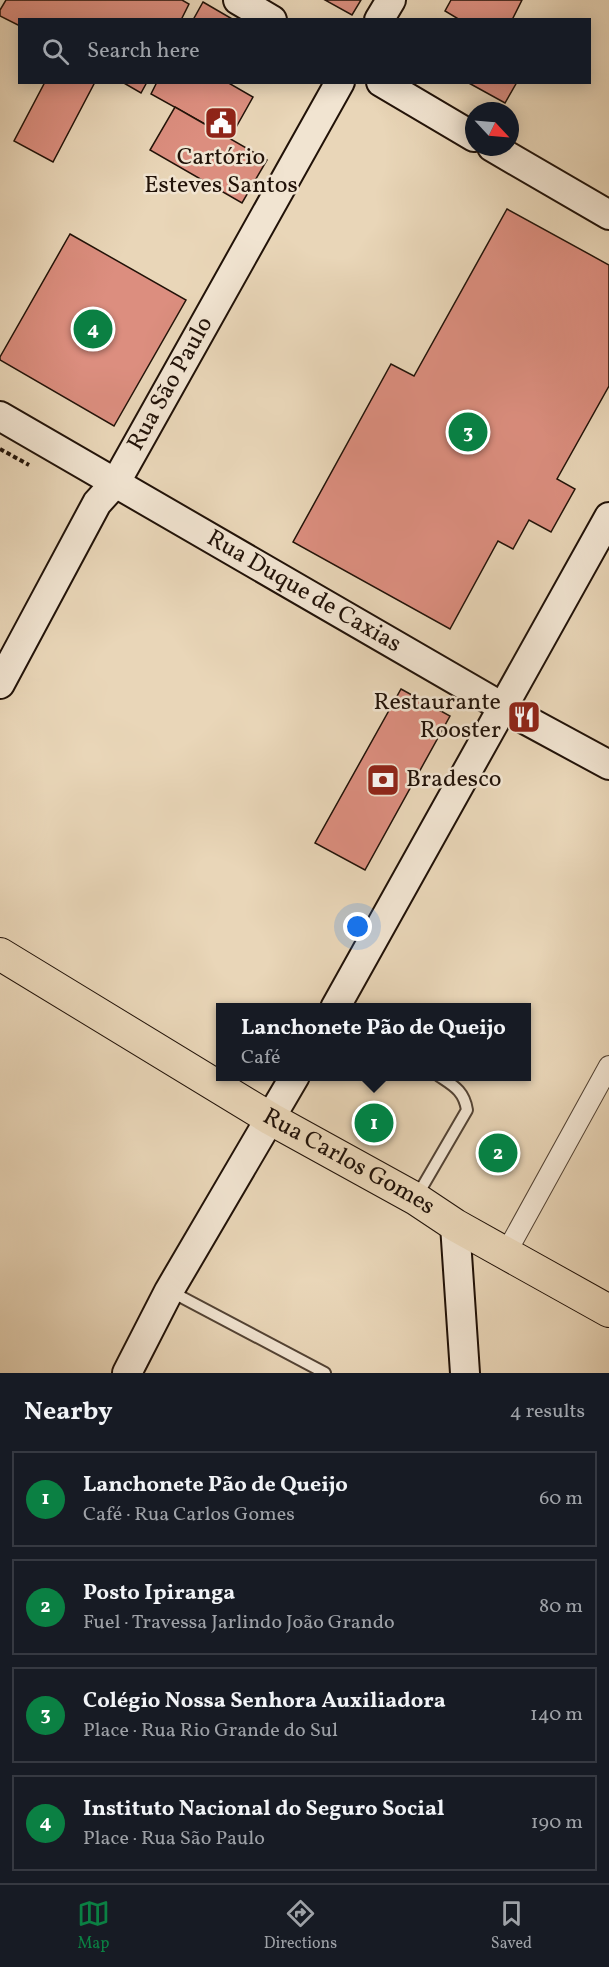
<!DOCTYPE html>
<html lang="en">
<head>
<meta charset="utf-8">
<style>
  body { margin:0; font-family:Vollkorn,serif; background:#20242c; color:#f1f3f6 }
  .compass { position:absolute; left:465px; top:102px; width:54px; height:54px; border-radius:50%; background:#171b24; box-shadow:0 3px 15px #0003; rotate:116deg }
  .you { position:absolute; left:358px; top:927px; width:21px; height:21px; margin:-15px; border:4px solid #fff; border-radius:50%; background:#1a73e8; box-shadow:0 0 0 9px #1a73e833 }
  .badge { display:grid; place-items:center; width:39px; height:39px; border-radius:50%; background:#0b8043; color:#fff; font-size:20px; font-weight:700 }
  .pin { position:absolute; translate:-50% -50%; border:3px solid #fff; box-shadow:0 2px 6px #0006 }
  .popup { position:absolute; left:216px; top:1003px; width:315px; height:78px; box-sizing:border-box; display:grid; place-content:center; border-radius:0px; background:#171b24; filter:drop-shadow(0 2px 4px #0005); font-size:20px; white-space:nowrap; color:#9ea1a6 }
  .popup b { font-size:22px; color:#f1f3f6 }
  .popup::after { content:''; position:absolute; left:50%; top:100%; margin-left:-12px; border:12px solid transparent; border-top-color:#171b24 }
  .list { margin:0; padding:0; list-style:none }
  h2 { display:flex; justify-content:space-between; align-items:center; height:78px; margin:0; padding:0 24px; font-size:26px }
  h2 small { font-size:20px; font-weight:400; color:#9ea1a6 }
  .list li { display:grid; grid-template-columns:39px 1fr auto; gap:18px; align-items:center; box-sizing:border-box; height:96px; margin:0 12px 12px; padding:0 12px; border:2px solid #363941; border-radius:0px }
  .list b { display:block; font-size:22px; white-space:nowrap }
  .list p { margin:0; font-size:20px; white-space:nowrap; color:#9ea1a6 }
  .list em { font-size:20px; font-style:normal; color:#9ea1a6 }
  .icon { flex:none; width:33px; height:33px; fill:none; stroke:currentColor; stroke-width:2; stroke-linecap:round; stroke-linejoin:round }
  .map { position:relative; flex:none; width:609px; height:1373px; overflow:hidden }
  .search { position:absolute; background:#171b24; box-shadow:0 3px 15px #0003; left:18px; right:18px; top:18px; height:66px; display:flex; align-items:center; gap:15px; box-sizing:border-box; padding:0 21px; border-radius:0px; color:#9ea1a6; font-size:22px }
  .sheet { height:510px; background:#171b24 }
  nav { display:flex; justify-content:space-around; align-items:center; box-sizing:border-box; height:84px; border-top:2px solid #363941; background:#171b24; font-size:16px; color:#9ea1a6 }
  nav a { display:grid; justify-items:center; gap:3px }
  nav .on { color:#0b8043 }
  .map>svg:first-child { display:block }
</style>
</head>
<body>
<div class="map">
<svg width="609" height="1373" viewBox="0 0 609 1373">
  <rect width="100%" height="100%" fill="#e9d6b8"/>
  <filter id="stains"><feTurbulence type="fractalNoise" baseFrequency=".00333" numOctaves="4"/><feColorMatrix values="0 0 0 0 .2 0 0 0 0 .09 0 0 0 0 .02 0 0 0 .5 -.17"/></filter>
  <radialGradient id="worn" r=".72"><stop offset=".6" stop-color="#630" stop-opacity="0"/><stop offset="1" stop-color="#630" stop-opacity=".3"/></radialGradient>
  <g fill="#dc8e7f" stroke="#211208" stroke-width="1.5">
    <path d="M6 0H182L189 4 181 20H20V26L0 16V10Z"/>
    <path d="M325 0H361L352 15Z"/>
    <path d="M451 0H522L512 20H460L445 11Z"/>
    <path d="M203 2 234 20H193Z"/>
    <path d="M45 82H95L53 162 14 141Z"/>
    <path d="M122 82H147L141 93Z"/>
    <path d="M157 82H227L253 97 230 138 151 94Z"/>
    <path d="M467 82H517L505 103Z"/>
    <path d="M175 107 267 160 242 203 150 150Z"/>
    <path d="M507 209 609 265V386L557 479 575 489 551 532 529 520 513 549 498 541 450 629 293 542 391 364 414 376Z"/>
    <path d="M70 234 186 300 114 426 0 360V357Z"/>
    <path d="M401 689 450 716 365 870 315 843Z"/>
  </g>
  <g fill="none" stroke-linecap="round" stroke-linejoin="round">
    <g stroke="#534334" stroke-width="14">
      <g id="lane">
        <path d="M417 1196 467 1110C464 1091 454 1086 439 1076"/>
        <path d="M170 1291 325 1373"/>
      </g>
    </g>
    <g stroke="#534334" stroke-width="22">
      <path id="street" d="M506 1253 609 1066"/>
    </g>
    <g stroke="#211208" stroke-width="32">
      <g id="secondary">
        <path d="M238 0 272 20"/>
        <path d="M379 20 391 0"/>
        <path d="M381 82 474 137"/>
        <path d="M492 147 609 215"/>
        <path id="s1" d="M0 416 504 708 609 765"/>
        <path id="s2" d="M0 684 97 503 116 482 340 82"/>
        <path d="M335 1008 609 517"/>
        <path d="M455 1225 465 1373"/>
        <path d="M127 1373 169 1291 295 1076"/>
      </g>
    </g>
    <g stroke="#211208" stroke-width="34">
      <g id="primary">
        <path id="s3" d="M0 954 271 1119 416 1199 455 1225 609 1311"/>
      </g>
    </g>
    <path stroke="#211208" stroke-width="4" stroke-dasharray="4.5 3" stroke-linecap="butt" d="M0 449 29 465"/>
    <use href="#lane" stroke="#f1e4d1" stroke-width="10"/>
    <use href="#street" stroke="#f1e4d1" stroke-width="20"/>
    <use href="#secondary" stroke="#f1e4d1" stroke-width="28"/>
    <use href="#primary" stroke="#e9d6b8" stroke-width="32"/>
  </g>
  <defs>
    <g id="civic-square" transform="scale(1.725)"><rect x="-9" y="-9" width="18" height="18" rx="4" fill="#8f2418" stroke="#f1e4d1"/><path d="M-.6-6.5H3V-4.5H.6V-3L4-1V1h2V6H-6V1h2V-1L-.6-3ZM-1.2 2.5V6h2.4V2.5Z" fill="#fff"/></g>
    <g id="restaurant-square" transform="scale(1.725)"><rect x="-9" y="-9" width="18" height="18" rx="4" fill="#8f2418" stroke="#f1e4d1"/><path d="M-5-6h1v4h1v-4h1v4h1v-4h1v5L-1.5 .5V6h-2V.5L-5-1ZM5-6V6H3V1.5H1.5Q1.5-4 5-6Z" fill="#fff"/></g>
    <g id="bank-square" transform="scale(1.725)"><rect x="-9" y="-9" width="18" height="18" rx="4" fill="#8f2418" stroke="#f1e4d1"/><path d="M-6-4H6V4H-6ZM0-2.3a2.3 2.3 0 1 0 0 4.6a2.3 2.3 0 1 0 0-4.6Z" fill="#fff"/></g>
  </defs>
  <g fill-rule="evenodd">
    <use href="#civic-square" x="221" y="123"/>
    <use href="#restaurant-square" x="524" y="717"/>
    <use href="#bank-square" x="383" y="780"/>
  </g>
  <g text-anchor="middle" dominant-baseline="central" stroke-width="5" stroke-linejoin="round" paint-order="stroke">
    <g font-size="24" fill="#211208" stroke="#f1e4d1">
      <text x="221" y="158">Cartório<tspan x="221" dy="28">Esteves Santos</tspan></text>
      <text x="501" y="703" text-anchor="end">Restaurante<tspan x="501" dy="28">Rooster</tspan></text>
      <text x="406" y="780" text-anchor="start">Bradesco</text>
    </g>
    <g font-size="24" fill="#211208" stroke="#f1e4d1">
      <text stroke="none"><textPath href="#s2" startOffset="346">Rua São Paulo</textPath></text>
      <text stroke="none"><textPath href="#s1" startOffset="351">Rua Duque de Caxias</textPath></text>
      <text stroke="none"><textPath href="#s3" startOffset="406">Rua Carlos Gomes</textPath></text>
    </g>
  </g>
  <rect width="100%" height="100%" filter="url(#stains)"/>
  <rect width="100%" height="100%" fill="url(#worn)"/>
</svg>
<svg class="compass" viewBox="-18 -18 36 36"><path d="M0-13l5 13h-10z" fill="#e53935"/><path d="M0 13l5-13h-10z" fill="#9ea1a6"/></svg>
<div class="you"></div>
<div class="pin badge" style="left:374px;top:1123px">1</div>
<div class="popup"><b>Lanchonete Pão de Queijo</b>Café</div>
<div class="pin badge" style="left:498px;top:1153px">2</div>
<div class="pin badge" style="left:468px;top:432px">3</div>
<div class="pin badge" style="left:93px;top:329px">4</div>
<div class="search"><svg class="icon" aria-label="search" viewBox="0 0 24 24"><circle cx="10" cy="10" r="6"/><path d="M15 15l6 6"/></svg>Search here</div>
</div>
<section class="sheet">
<h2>Nearby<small>4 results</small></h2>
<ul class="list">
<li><span class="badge">1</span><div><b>Lanchonete Pão de Queijo</b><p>Café · Rua Carlos Gomes</p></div><em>60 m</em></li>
<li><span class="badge">2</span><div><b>Posto Ipiranga</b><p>Fuel · Travessa Jarlindo João Grando</p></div><em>80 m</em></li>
<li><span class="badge">3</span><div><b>Colégio Nossa Senhora Auxiliadora</b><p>Place · Rua Rio Grande do Sul</p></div><em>140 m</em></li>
<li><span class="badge">4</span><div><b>Instituto Nacional do Seguro Social</b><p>Place · Rua São Paulo</p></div><em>190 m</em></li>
</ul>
</section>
<nav>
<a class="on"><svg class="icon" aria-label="map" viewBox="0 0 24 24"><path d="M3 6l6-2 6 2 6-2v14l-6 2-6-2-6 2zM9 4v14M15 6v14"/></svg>Map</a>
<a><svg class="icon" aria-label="directions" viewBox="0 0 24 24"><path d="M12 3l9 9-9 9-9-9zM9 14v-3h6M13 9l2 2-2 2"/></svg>Directions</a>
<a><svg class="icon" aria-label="saved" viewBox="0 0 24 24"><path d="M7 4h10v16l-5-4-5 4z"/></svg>Saved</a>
</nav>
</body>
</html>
